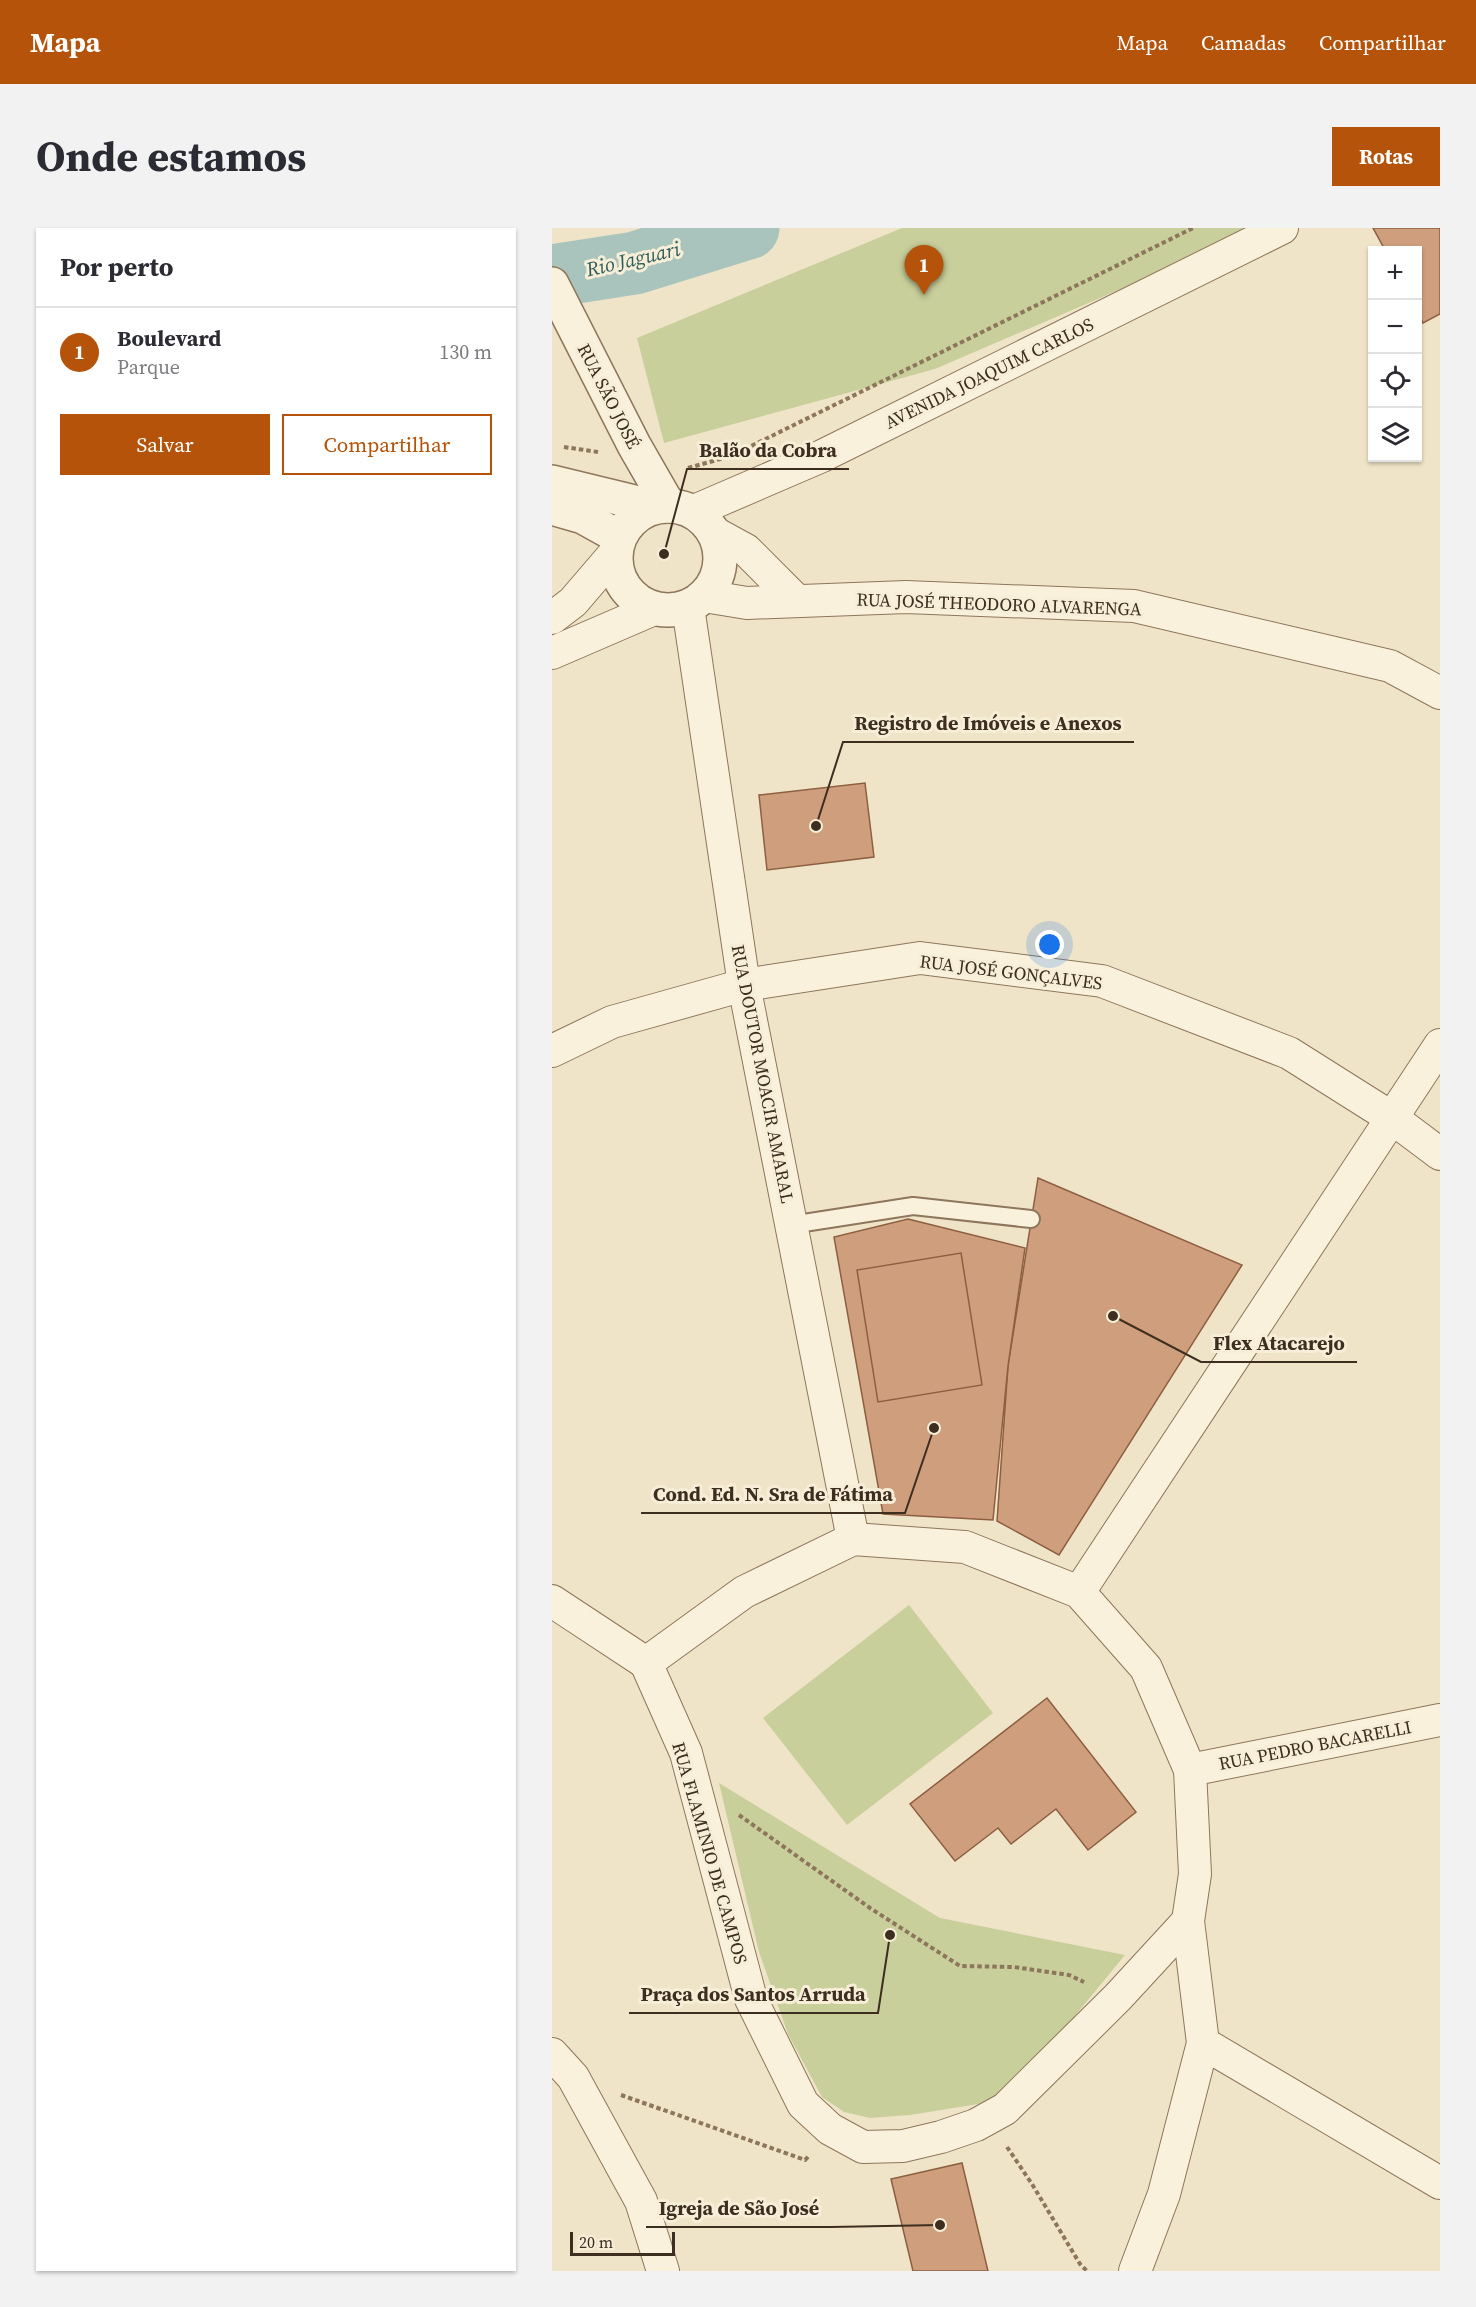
<!DOCTYPE html>
<html lang="pt">
<head>
<meta charset="utf-8">
<style>
  body { margin:0; font-family:"Source Serif 4",serif; background:#f2f2f3; color:#2b2b33 }
  .controls { position:absolute; right:18px; top:18px; display:grid; overflow:hidden; border-radius:0px; box-shadow:0 2px 4px #0004 }
  .controls button { width:54px; height:54px; display:grid; place-items:center; padding:0; border:0; border-bottom:2px solid #e1e1e2; background:#fff; color:#2b2b33; font:30px sans-serif }
  .scale { position:absolute; left:18px; bottom:15px; width:105px; box-sizing:border-box; padding-left:6px; border:3px solid #3d2e20; border-top:0; font-size:16px; line-height:21px; white-space:nowrap; color:#3d2e20; -webkit-text-stroke:4px #f7eed8; paint-order:stroke }
  .you { position:absolute; left:498px; top:717px; width:21px; height:21px; margin:-15px; border:4px solid #fff; border-radius:50%; background:#1a73e8; box-shadow:0 0 0 9px #1a73e833 }
  .badge { display:grid; place-items:center; width:39px; height:39px; border-radius:50%; background:#b45309; color:#fff; font-size:20px; font-weight:700 }
  .pin { position:absolute; translate:-50% -50px; filter:drop-shadow(0 2px 3px #0008) }
  .pin::after { content:''; position:absolute; top:32px; width:21px; height:18px; background:inherit; clip-path:polygon(0 0,100% 0,50% 100%) }
  .list { margin:0; padding:0; list-style:none }
  h2 { display:flex; justify-content:space-between; align-items:center; height:78px; margin:0; padding:0 24px; font-size:26px }
  h2 small { font-size:20px; font-weight:400; color:#7c7c81 }
  .list li { display:grid; grid-template-columns:39px 1fr auto; gap:18px; align-items:center; box-sizing:border-box; height:90px; padding:0 24px; border-top:2px solid #e1e1e2 }
  .list b { display:block; font-size:22px; white-space:nowrap }
  .list p { margin:0; font-size:20px; white-space:nowrap; color:#7c7c81 }
  .list em { font-size:20px; font-style:normal; color:#7c7c81 }
  .actions { display:flex; gap:12px; padding:18px 24px }
  .actions a { flex:1; padding:14px 0; border:2px solid #b45309; border-radius:0px; text-align:center; font-size:21px; color:#b45309 }
  .actions .main { background:#b45309; color:#fff }
  .icon { flex:none; width:33px; height:33px; fill:none; stroke:currentColor; stroke-width:2; stroke-linecap:round; stroke-linejoin:round }
  .map { position:relative; flex:none; width:888px; height:2043px; overflow:hidden; border-radius:0px }
  header { display:flex; align-items:center; gap:36px; box-sizing:border-box; height:84px; padding:0 30px; background:#b45309; color:#fff }
  header strong { font-size:28px }
  nav { display:flex; gap:33px; margin-inline-start:auto; font-size:21px }
  .intro { display:flex; align-items:center; justify-content:space-between; box-sizing:border-box; height:144px; padding:0 36px }
  h1 { margin:0; font-size:42px }
  .button { padding:15px 27px; border-radius:0px; background:#b45309; color:#fff; font-size:21px; font-weight:700 }
  main { display:flex; gap:36px; padding:0 36px }
  aside { flex:1; background:#fff; border-radius:0px; box-shadow:0 2px 4px #0004 }
  .map>svg:first-child { display:block }
</style>
</head>
<body>
<header>
<strong>Mapa</strong>
<nav><a>Mapa</a><a>Camadas</a><a>Compartilhar</a></nav>
</header>
<div class="intro"><h1>Onde estamos</h1><a class="button">Rotas</a></div>
<main>
<aside>
<h2>Por perto<small></small></h2>
<ul class="list">
<li><span class="badge">1</span><div><b>Boulevard</b><p>Parque</p></div><em>130 m</em></li>
</ul>
<div class="actions"><a class="main">Salvar</a><a>Compartilhar</a></div>
</aside>
<div class="map">
<svg width="888" height="2043" viewBox="0 0 888 2043">
  <rect width="100%" height="100%" fill="#f0e4c8"/>
  <g fill="#c9cf9b">
    <path d="M350 0H706L655 24 383 141 112 215 85 110Z"/>
    <path d="M357 1377 441 1485 295 1597 211 1490Z"/>
    <path d="M167 1555 388 1690 573 1727 522 1789 439 1874 358 1887 318 1890 292 1884 270 1869 236 1806 207 1724Z"/>
  </g>
  <g fill="none" stroke-linecap="round" stroke-linejoin="round">
    <path stroke="#a9c4bc" stroke-width="63" d="M0 48 83 35 196 0"/>
  </g>
  <g fill="#cf9f7d" stroke="#8d5f41" stroke-width="1.5">
    <path d="M821 0H888V86L871 95 866 85V22H833Z"/>
    <path d="M313 555 322 629 215 642 207 567Z"/>
    <path d="M486 950 690 1037 507 1327 445 1293 456 1138Z"/>
    <path d="M356 991 473 1020 456 1138 441 1292 331 1286 282 1009Z"/>
    <path d="M409 1025 430 1157 326 1174 305 1042Z"/>
    <path d="M495 1470 584 1584 536 1622 504 1581 459 1616 446 1600 403 1633 358 1576Z"/>
    <path d="M410 1935 436 2043H361L339 1951Z"/>
  </g>
  <g fill="none" stroke-linecap="round" stroke-linejoin="round">
    <g stroke="#8d765c" stroke-width="20">
      <path id="service" d="M239 997 361 978 479 991"/>
    </g>
    <g stroke="#8d765c" stroke-width="34">
      <g id="minor">
        <path d="M140 284 270 228 730 0"/>
        <path d="M161 304 194 322 244 372"/>
        <path d="M152 368 195 375 354 369 582 378 838 438 888 465"/>
        <path d="M136 379 192 757 301 1311"/>
        <path d="M0 390 21 374 63 325"/>
        <path d="M0 425 102 381"/>
        <path d="M0 823 60 794 192 757 368 730 550 753 737 825 840 890 888 926"/>
        <path d="M527 1364 888 817"/>
        <path d="M0 1373 94 1435"/>
        <path d="M94 1435 192 1364 301 1311 413 1319 527 1364 594 1440 638 1542 643 1646 636 1693 651 1815 612 1966 583 2043"/>
        <path d="M94 1435 134 1525 199 1771 251 1876 278 1901 311 1919 351 1918 389 1909 424 1897 453 1881 566 1769 636 1693"/>
        <path d="M638 1542 888 1492"/>
        <path d="M651 1815 888 1955"/>
        <path d="M0 1826 21 1849 89 1973 111 2043"/>
      </g>
    </g>
    <g stroke="#8d765c" stroke-width="36">
      <g id="tertiary">
        <path d="M0 56 82 217 117 278"/>
        <path d="M0 254 103 279"/>
        <circle cx="116" cy="330" r="52"/>
        <path d="M0 280 31 289 67 309"/>
      </g>
    </g>
    <g stroke="#8d765c" stroke-width="4" stroke-dasharray="4.5 3" stroke-linecap="butt">
      <path d="M12 219 46 224"/>
      <path d="M136 240 179 228 641 0"/>
      <path d="M187 1587 318 1680 408 1738 462 1739 517 1747 532 1754"/>
      <path d="M69 1867 253 1932 258 1927"/>
      <path d="M455 1919 480 1956 528 2036 535 2043"/>
    </g>
    <use href="#service" stroke="#faf1dc" stroke-width="16"/>
    <use href="#minor" stroke="#faf1dc" stroke-width="32"/>
    <use href="#tertiary" stroke="#faf1dc" stroke-width="33"/>
  </g>
  <g text-anchor="middle" dominant-baseline="central" stroke-width="6" stroke-linejoin="round" paint-order="stroke">
    <g font-size="18" fill="#3d2e20" stroke="#f7eed8">
      <text transform="translate(437 145) rotate(-26)">AVENIDA JOAQUIM CARLOS</text>
      <text transform="translate(57 168) rotate(63)">RUA SÃO JOSÉ</text>
      <text transform="translate(447 376) rotate(2)">RUA JOSÉ THEODORO ALVARENGA</text>
      <text transform="translate(459 744) rotate(7)">RUA JOSÉ GONÇALVES</text>
      <text transform="translate(211 846) rotate(79)">RUA DOUTOR MOACIR AMARAL</text>
      <text transform="translate(763 1517) rotate(-11)">RUA PEDRO BACARELLI</text>
      <text transform="translate(158 1625) rotate(74)">RUA FLAMINIO DE CAMPOS</text>
    </g>
    <g font-size="20" font-style="italic" fill="#2f5d5a" stroke="#f7eed8">
      <text transform="translate(81 31) rotate(-13)">Rio Jaguari</text>
    </g>
  </g>
  <path fill="none" stroke="#3d2e20" stroke-width="2" d="M112 326L135 241H297M264 598L291 514H582M561 1088L649 1134H805M382 1200L353 1285H89M338 1707L326 1785H77M388 1997L279 1999H94"/>
  <g fill="#3d2e20" stroke="#f7eed8" stroke-width="2">
    <circle cx="112" cy="326" r="6"/>
    <circle cx="264" cy="598" r="6"/>
    <circle cx="561" cy="1088" r="6"/>
    <circle cx="382" cy="1200" r="6"/>
    <circle cx="338" cy="1707" r="6"/>
    <circle cx="388" cy="1997" r="6"/>
  </g>
  <g font-size="20" text-anchor="middle" font-weight="bold" fill="#3d2e20" stroke="#f7eed8" stroke-width="6" stroke-linejoin="round" paint-order="stroke">
    <text x="216" y="229">Balão da Cobra</text>
    <text x="436" y="502">Registro de Imóveis e Anexos</text>
    <text x="727" y="1122">Flex Atacarejo</text>
    <text x="221" y="1273">Cond. Ed. N. Sra de Fátima</text>
    <text x="201" y="1773">Praça dos Santos Arruda</text>
    <text x="187" y="1987">Igreja de São José</text>
  </g>
</svg>
<div class="controls">
<button>+</button>
<button>−</button>
<button><svg class="icon" aria-label="locate" viewBox="0 0 24 24"><circle cx="12" cy="12" r="6"/><path d="M12 2v4M12 18v4M2 12h4M18 12h4"/></svg></button>
<button><svg class="icon" aria-label="layers" viewBox="0 0 24 24"><path d="M12 4l9 5-9 5-9-5zM3 14l9 5 9-5"/></svg></button>
</div>
<div class="scale">20 m</div>
<div class="you"></div>
<div class="pin badge" style="left:372px;top:67px">1</div>
</div>
</main>
</body>
</html>
